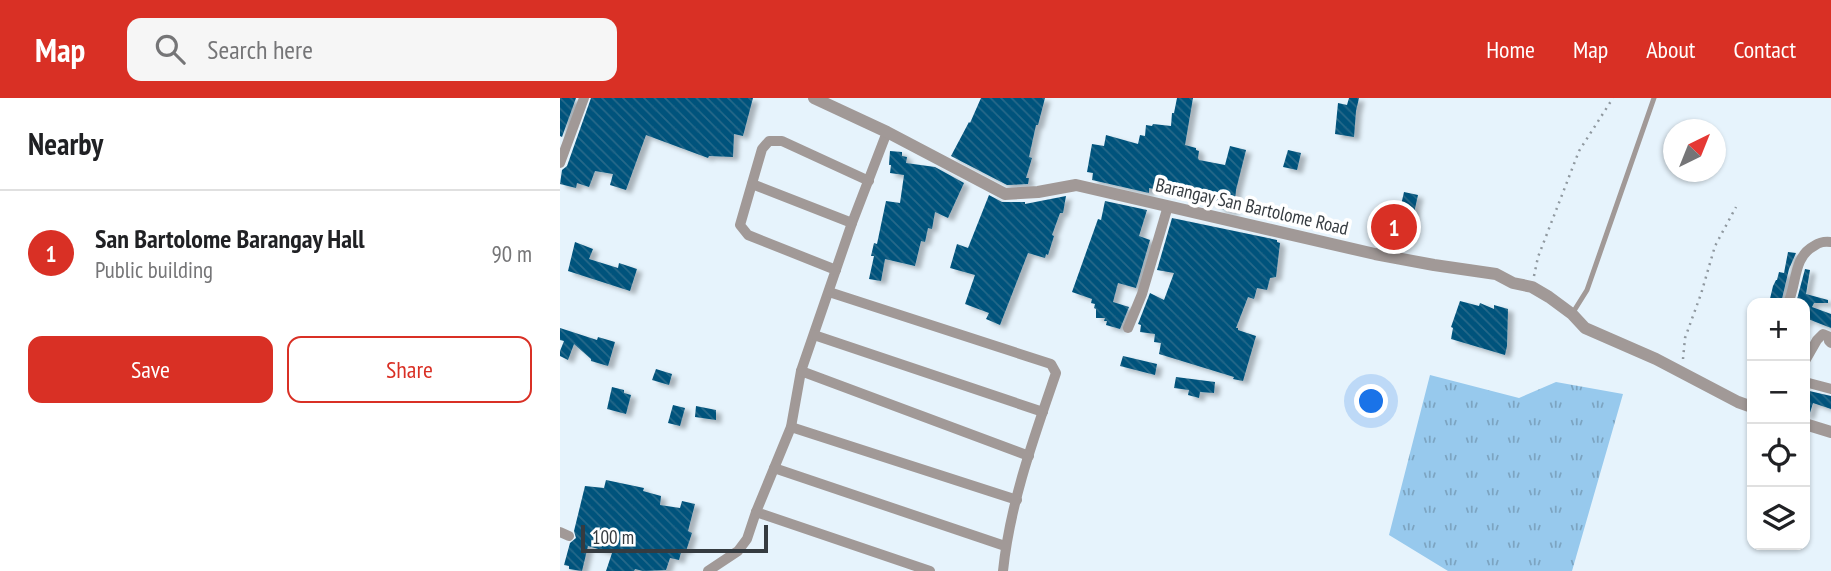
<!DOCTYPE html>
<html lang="en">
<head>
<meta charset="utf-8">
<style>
  body { margin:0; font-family:"PT Sans Narrow",sans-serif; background:#f6f6f6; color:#202124 }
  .controls { position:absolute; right:21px; bottom:21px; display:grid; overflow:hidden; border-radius:14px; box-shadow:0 2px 5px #0004 }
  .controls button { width:63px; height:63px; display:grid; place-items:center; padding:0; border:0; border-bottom:2px solid #e0e0e0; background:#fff; color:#202124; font:35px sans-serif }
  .compass { position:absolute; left:1103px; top:21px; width:63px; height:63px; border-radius:50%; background:#fff; box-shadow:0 2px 5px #0004; rotate:43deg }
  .scale { position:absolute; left:21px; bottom:18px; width:187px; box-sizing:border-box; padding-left:7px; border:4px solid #353b40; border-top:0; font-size:19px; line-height:24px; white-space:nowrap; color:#353b40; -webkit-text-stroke:5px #fff; paint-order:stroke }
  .you { position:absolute; left:812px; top:304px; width:24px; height:24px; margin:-18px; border:5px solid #fff; border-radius:50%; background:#1a73e8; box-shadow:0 0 0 10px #1a73e833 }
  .badge { display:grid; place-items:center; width:46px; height:46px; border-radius:50%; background:#d93025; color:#fff; font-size:23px; font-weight:700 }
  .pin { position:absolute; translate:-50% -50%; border:4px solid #fff; box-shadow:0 2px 7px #0006 }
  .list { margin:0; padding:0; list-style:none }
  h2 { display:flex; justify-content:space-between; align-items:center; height:91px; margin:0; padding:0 28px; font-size:30px }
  h2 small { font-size:23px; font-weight:400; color:#757577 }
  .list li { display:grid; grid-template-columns:46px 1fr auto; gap:21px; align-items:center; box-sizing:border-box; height:126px; padding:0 28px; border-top:2px solid #e0e0e0 }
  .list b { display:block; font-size:26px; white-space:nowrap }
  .list p { margin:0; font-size:23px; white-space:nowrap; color:#757577 }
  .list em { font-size:23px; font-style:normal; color:#757577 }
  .actions { display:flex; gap:14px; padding:21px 28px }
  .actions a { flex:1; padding:16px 0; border:2px solid #d93025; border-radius:14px; text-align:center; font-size:24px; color:#d93025 }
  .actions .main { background:#d93025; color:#fff }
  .icon { flex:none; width:38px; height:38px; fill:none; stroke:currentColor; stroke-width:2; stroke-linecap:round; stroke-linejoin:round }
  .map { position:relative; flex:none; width:1271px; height:473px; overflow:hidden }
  header { display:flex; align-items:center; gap:42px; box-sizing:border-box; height:98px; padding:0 35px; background:#d93025; color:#fff }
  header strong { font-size:33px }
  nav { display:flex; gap:38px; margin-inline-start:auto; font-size:24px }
  .search { width:490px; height:63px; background:#f6f6f6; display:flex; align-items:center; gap:18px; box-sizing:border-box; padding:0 24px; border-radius:14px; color:#757577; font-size:26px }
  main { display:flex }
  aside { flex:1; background:#fff }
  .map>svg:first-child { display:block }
</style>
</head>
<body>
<header>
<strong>Map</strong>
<div class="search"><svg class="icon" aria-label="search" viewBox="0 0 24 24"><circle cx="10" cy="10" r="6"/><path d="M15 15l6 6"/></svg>Search here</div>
<nav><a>Home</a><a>Map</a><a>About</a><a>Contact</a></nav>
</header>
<main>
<aside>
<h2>Nearby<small></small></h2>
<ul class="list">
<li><span class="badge">1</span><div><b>San Bartolome Barangay Hall</b><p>Public building</p></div><em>90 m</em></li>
</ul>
<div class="actions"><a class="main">Save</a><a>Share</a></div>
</aside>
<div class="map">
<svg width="1271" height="473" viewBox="0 0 1271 473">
  <defs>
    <pattern id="grass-tufts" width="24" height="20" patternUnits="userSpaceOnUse" patternTransform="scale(1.75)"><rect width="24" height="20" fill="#97c9ed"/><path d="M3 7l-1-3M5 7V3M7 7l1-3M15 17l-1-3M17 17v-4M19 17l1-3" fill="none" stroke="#7ca4c1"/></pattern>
    <pattern id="building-back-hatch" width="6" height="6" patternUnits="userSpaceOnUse" patternTransform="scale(1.75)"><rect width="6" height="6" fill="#00527b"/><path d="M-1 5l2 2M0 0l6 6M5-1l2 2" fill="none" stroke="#27698a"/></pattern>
    <filter id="shadow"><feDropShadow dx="5.5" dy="3.5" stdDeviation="2" flood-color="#0004"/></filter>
  </defs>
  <rect width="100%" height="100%" fill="#e6f3fc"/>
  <path fill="url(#grass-tufts)" d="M870 277 959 300 996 284 1063 296 1012 473H888L829 437Z"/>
  <g fill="url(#building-back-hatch)" filter="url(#shadow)">
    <path d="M0 0H16L2 39 0 38Z"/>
    <path d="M31 0H193L183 38 174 36 173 59 149 58 148 60 86 37 66 92 50 87 53 76 35 73 29 89 17 85 16 90 0 86 2 72 7 68Z"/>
    <path d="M421 0H485L478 27H476L469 59 472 60 466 80H469L468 86 447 87 391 58 409 24 410 25Z"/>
    <path d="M617 0H633L625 47 636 50V52L639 53 638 60 639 62 665 67 670 48 686 52 676 92 674 114 659 111V106L630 98 589 90V95L532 82 533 75 527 74 532 46 544 48 546 37 578 46 580 37 585 38 586 27 592 28 593 26 611 28 612 15H614Z"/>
    <path d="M789 0H799L796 13 794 39 775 36 778 5 787 7Z"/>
    <path d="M728 52 741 55 737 72 723 69Z"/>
    <path d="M330 53 342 54V58L347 59 346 65 375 69 404 85 388 120 375 114 372 131 368 130 365 144 361 143 355 168 325 161 321 183 309 181 314 158H311L314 145 317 146 326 103 340 105 344 77 330 75 331 67H329Z"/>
    <path d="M844 94 858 97 848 142 843 140 841 148 832 146Z"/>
    <path d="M429 97 442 104H465V106L506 98 503 115H500L492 137 494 138 488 157 486 156 485 160 468 155 440 227 426 221 429 215 405 206 415 177 390 170 397 146 408 150Z"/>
    <path d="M545 103 587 112 579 138 590 142 576 190 558 185 553 204 569 209 560 231 546 227 547 223H544L545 220H536V211L534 210 535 206 531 205 532 201 512 194 538 121 541 122Z"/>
    <path d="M612 120 717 142V144L720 145 716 179 710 180 707 192 697 190 694 201 688 199 676 230H678V232L696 238 683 283 673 281 674 279 599 256 601 245 594 244 595 236 580 234 581 227 578 226 590 195 604 202 614 175 597 172Z"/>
    <path d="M15 144 33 151 29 161 58 170 59 165 77 171 70 193 8 173Z"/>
    <path d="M1228 154 1236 155 1229 171 1221 205H1209L1213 188 1216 182H1217L1219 174 1224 175Z"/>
    <path d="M1245 171 1250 172 1246 196 1268 202V205H1254L1252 209 1271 216V230L1248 221 1246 226H1245V205H1236Z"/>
    <path d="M900 203 919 208 920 205 934 211V207L948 211 947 248 945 257 891 241 893 230 891 229Z"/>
    <path d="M0 230 37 242 38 239 55 244 48 268 31 263V261L14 246 8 262 0 258V253L4 243 0 242Z"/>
    <path d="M563 258 597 266 595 277 560 268Z"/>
    <path d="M96 271 112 276 109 287 92 282Z"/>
    <path d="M616 279 655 284 654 295 640 294 639 300 628 297 629 292 614 290Z"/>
    <path d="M52 289 64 292V295L71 297 66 316 47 311Z"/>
    <path d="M1245 292 1271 298V311L1253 305 1249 318 1245 317Z"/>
    <path d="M113 307 125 310 120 328 108 325Z"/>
    <path d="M136 308 156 312V322L135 319Z"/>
    <path d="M46 382 84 390 83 393 101 398 100 407 120 410 122 403 135 406 128 433 132 435 126 453 122 451 119 462 110 460 106 472 83 473 75 471 74 473H46L52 455 28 448 22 473 9 471V468L4 467 10 445 16 440 14 433 25 388 44 390Z"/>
  </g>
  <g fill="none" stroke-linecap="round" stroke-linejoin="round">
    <g stroke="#8f989f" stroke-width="2.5" stroke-dasharray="2 5" stroke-linecap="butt">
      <path d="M974 178 978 159 1019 53 1053 0"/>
      <path d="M1123 261 1125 240 1141 196 1155 148 1176 109"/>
    </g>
    <path stroke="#a19997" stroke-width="5" d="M1012 216 1027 192 1094 0"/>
    <g stroke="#a19997" stroke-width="10">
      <path d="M327 34 292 125 241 273 231 329 196 414 370 473"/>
      <path d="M0 65 24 0"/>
      <path d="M192 86 292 125"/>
      <path d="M276 172 188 137 180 127 202 51 209 43H222L309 83"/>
      <path d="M269 194 491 266 496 275C474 339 450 405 443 473"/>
      <path d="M1228 205C1237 186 1233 159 1254 148 1260 144 1264 143 1271 144"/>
      <path d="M568 230 582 196 608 108"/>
      <path d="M254 237 483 314"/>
      <path d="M1245 263 1257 242 1263 236 1270 239 1269 243 1271 245"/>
      <path d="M241 273 469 358"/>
      <path d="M1245 284 1271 291"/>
      <path d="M231 329 457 402"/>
      <path d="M214 370 445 448"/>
      <path d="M0 434 9 438"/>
      <path d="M148 473 178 453 187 441 196 414"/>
    </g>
    <g stroke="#a19997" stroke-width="12">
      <path d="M254 0 327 34 445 96 478 94 516 87 815 156 874 167 936 176 953 185 972 189 989 199 1012 216 1025 230 1096 261 1178 304 1192 309"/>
      <path d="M1245 326 1271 334"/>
    </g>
  </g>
  <g text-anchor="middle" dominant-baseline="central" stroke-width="7" stroke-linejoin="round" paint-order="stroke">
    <g font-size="19" fill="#353b40" stroke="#fff">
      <text transform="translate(692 108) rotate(13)">Barangay San Bartolome Road</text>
    </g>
  </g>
</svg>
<div class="controls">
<button>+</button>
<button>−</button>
<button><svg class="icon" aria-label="locate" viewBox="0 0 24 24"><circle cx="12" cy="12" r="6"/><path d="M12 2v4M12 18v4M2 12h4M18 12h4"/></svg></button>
<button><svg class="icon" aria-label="layers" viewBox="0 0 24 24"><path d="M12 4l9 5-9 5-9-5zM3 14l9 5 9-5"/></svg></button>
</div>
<svg class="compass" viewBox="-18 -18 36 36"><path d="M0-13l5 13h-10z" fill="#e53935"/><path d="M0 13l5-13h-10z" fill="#757577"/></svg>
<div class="scale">100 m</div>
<div class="you"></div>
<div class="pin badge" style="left:834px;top:129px">1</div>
</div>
</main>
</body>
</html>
